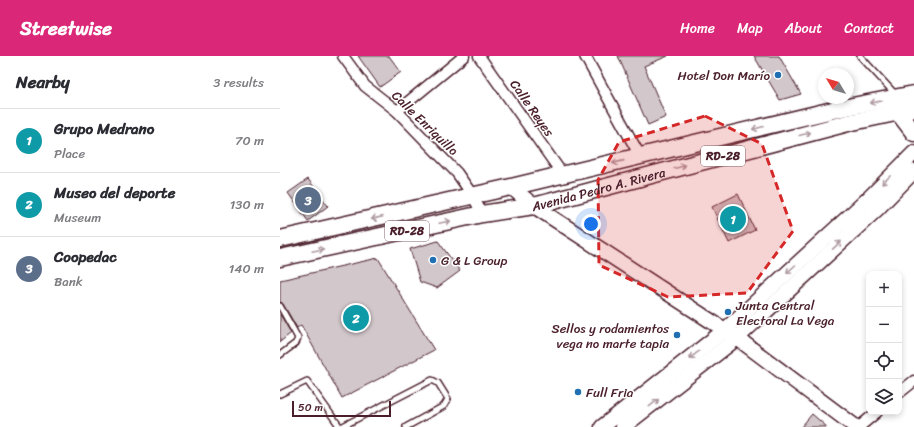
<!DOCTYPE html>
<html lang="en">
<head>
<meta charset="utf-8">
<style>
  body { margin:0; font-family:Sriracha,sans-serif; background:#f2f2f3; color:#2b2b33 }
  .controls { position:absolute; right:12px; bottom:12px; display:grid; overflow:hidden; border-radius:8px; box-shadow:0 2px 6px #0003 }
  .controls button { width:36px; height:36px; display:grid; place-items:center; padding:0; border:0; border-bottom:1px solid #e1e1e2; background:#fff; color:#2b2b33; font:20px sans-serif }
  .compass { position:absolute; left:538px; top:12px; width:36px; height:36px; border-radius:50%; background:#fff; box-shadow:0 2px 6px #0003; rotate:308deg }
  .scale { position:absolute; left:12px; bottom:10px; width:99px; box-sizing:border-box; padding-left:4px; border:2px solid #4a1f2b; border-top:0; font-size:11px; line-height:14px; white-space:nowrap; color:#4a1f2b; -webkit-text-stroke:3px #fff; paint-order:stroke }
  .you { position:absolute; left:311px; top:168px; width:14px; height:14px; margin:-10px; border:3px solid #fff; border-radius:50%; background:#1a73e8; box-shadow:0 0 0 6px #1a73e833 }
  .badge { display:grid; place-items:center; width:26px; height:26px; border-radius:50%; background:#db2777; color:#fff; font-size:13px; font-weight:700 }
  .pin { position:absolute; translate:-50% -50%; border:2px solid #fff; box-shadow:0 1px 4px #0006 }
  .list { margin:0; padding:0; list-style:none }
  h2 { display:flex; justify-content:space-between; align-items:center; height:52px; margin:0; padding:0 16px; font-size:17px }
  h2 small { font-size:13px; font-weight:400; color:#7c7c81 }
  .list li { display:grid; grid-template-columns:26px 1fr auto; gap:12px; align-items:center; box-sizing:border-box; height:64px; padding:0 16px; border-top:1px solid #e1e1e2 }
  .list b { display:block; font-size:15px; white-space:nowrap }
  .list p { margin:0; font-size:13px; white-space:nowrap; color:#7c7c81 }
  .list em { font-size:13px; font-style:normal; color:#7c7c81 }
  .icon { flex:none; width:22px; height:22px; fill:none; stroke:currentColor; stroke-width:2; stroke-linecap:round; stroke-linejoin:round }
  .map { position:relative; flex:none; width:634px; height:371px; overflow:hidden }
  header { display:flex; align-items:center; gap:24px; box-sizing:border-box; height:56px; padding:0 20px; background:#db2777; color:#fff }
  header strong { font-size:19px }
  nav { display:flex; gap:22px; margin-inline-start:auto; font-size:14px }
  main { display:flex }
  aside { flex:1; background:#fff }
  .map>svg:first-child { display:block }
</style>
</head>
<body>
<header>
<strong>Streetwise</strong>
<nav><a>Home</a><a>Map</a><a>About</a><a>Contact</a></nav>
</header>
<main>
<aside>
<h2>Nearby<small>3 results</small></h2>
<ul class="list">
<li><span class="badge" style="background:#0f9aa8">1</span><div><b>Grupo Medrano</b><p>Place</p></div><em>70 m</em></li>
<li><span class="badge" style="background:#0f9aa8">2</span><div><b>Museo del deporte</b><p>Museum</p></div><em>130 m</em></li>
<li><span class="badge" style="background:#5c6f8a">3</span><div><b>Coopedac</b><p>Bank</p></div><em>140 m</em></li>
</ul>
</aside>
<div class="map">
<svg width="634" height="371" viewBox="0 0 634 371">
  <rect width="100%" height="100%" fill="#fff"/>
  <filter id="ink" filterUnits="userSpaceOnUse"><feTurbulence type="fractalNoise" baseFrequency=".025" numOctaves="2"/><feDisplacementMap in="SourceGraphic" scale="8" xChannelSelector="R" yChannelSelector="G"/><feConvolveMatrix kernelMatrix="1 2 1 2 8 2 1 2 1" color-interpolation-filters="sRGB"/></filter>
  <g filter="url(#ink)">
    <g fill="#d2c7cb" stroke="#4a1f2b">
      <path d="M78 0H109L121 16 100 31Z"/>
      <path d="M338 0H388L364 10 386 61 368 69Z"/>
      <path d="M474 0H499L521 38 500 44Z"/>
      <path d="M28 123 48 150 28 165 8 137Z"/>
      <path d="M458 138 475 174 449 187 432 151Z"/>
      <path d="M158 185 180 215 157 232 140 226 130 193Z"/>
      <path d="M98 202 154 294 62 342 21 269 17 272 3 248 0 246V224Z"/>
      <path d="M0 258 11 277 0 286Z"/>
      <path d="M532 358 547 371H521Z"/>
    </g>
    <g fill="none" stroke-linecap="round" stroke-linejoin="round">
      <g stroke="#4a1f2b" stroke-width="8">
        <g id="lane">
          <path d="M580 0 616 39"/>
          <path d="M0 250 18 282 16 287 0 299"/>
          <path d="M0 338 27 325 60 371"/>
          <path d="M61 371 152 324 158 327 168 343 164 350 126 371"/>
        </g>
      </g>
      <g stroke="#4a1f2b" stroke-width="13">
        <g id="street">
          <path d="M63 0 85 30 117 55 177 117 193 140 202 158"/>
          <path d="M199 0 283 119"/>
          <path d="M305 0 360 100"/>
          <path d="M117 55 184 0"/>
          <path d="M619 337 634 325"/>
          <path d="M579 371 597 356"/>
        </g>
      </g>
      <g stroke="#4a1f2b" stroke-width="17">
        <g id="secondary">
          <path d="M231 131 254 150 457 282 576 371"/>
          <path d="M322 371 445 274 588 143 634 97"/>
          <path d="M343 371 457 282 597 153 634 115"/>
        </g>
      </g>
      <g stroke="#4a1f2b" stroke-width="19">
        <g id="primary">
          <path d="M618 56 634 77"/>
          <path d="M0 183 231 131 557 53 634 38"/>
          <path id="s1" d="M0 202 202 158 254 150 568 67 634 53"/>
        </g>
      </g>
      <use href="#lane" stroke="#fff" stroke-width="5"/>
      <use href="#street" stroke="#fff" stroke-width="10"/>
      <use href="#secondary" stroke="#fff" stroke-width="14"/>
      <use href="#primary" stroke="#fff" stroke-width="16"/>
    </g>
    <defs><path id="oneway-shaft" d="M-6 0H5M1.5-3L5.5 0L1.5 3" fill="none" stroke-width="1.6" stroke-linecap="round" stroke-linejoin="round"/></defs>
    <g stroke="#ae9aa0">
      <use href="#oneway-shaft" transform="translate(596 46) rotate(169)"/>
      <use href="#oneway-shaft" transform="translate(478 72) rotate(166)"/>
      <use href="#oneway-shaft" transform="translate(525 78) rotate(-15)"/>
      <use href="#oneway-shaft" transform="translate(338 106) rotate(167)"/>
      <use href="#oneway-shaft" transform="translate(400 111) rotate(-15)"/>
      <use href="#oneway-shaft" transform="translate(606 124) rotate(135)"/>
      <use href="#oneway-shaft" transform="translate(97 162) rotate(167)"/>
      <use href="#oneway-shaft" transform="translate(165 166) rotate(-12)"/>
      <use href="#oneway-shaft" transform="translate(557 189) rotate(-43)"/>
      <use href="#oneway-shaft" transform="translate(38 194) rotate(-12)"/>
      <use href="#oneway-shaft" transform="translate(511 213) rotate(138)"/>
      <use href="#oneway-shaft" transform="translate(414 299) rotate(142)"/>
      <use href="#oneway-shaft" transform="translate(374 347) rotate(-38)"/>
    </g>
  </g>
  <path fill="#d62828" fill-opacity="0.2" stroke="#d62828" stroke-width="3" stroke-dasharray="8 5" stroke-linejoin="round" d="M425 60 482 88 513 175 467 237 388 241 319 209 318 124 339 86Z"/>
  <g fill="#1f6fb2" stroke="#fff" stroke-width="1.5">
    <circle cx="498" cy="19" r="4"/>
    <circle cx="153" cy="204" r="4"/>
    <circle cx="448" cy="256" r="4"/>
    <circle cx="397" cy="279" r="4"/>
    <circle cx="298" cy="336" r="4"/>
  </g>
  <g text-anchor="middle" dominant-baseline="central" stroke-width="3" stroke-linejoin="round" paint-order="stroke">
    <g fill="#fff" stroke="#80626b" stroke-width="1">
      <rect x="421" y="90" width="44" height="20" rx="3"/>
      <rect x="105" y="165" width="44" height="20" rx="3"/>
    </g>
    <g font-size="12" font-weight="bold" fill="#4a1f2b">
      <text x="443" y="100">RD-28</text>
      <text x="127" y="175">RD-28</text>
    </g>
    <g font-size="13" fill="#4a1f2b" stroke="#fff" text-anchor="start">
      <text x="490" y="19" text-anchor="end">Hotel Don Marío</text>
      <text x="161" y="204">G &amp; L Group</text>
      <text x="456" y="249">Junta Central<tspan x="456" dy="15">Electoral La Vega</tspan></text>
      <text x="389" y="272" text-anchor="end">Sellos y rodamientos<tspan x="389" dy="15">vega no marte tapia</tspan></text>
      <text x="306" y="336">Full Fria</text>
    </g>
    <g font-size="13" fill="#4a1f2b" stroke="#fff">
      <text transform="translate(252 52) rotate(55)">Calle Reyes</text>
      <text transform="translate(145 67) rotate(44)">Calle Enriquillo</text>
      <text stroke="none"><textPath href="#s1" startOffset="326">Avenida Pedro A. Rivera</textPath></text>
    </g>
  </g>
</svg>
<div class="controls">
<button>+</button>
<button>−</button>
<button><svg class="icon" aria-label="locate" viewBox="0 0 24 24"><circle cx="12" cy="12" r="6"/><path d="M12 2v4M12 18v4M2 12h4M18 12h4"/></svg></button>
<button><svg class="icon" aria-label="layers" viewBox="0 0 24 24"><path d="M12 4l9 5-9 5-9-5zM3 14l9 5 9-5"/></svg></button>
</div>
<svg class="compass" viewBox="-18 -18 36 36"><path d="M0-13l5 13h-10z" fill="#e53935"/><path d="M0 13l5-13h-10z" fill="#7c7c81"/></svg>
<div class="scale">50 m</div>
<div class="you"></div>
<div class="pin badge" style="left:453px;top:163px;background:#0f9aa8">1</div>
<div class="pin badge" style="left:76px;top:262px;background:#0f9aa8">2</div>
<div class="pin badge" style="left:28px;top:144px;background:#5c6f8a">3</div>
</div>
</main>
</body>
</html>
